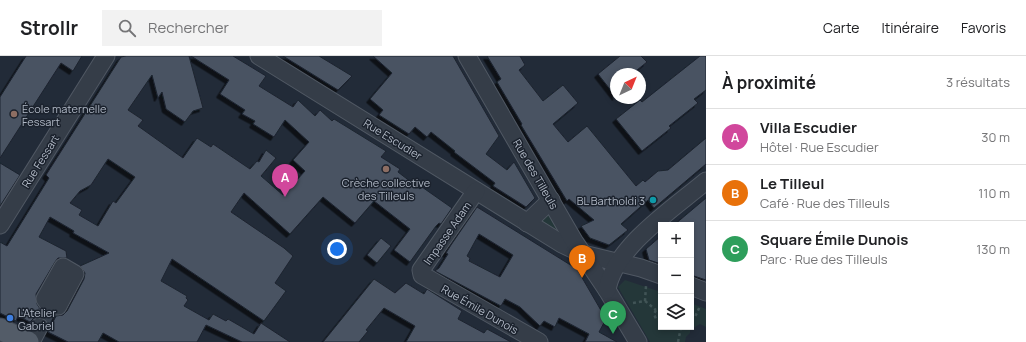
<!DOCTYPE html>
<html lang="fr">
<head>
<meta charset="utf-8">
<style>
  body { margin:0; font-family:Manrope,sans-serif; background:#f2f2f2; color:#202124 }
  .controls { position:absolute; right:12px; bottom:12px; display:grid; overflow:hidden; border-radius:0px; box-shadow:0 2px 6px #0003 }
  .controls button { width:36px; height:36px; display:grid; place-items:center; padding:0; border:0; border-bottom:1px solid #e0e0e0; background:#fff; color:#202124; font:20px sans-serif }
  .compass { position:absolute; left:610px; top:12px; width:36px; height:36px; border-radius:50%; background:#fff; box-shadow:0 2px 6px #0003; rotate:43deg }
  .you { position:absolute; left:337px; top:193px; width:14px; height:14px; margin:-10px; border:3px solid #fff; border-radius:50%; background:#1a73e8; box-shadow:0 0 0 6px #1a73e833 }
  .badge { display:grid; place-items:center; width:26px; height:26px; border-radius:50%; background:#4e6281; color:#fff; font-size:13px; font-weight:700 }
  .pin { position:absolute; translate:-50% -33px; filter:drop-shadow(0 1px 2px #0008) }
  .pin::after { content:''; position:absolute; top:21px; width:14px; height:12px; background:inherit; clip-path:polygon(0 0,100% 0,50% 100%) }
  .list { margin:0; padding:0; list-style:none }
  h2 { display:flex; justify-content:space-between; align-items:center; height:52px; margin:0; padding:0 16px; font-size:17px }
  h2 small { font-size:13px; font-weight:400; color:#757577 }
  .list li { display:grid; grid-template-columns:26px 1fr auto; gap:12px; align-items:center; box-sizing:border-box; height:56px; padding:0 16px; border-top:1px solid #e0e0e0 }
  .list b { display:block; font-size:15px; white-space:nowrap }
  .list p { margin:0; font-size:13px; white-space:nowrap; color:#757577 }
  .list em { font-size:13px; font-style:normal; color:#757577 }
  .icon { flex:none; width:22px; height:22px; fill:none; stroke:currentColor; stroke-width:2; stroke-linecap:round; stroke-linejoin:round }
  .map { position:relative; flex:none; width:706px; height:286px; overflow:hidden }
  header { display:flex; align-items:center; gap:24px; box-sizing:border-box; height:56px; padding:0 20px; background:#fff; border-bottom:1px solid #e0e0e0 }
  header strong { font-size:19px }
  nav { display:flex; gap:22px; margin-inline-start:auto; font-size:14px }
  .search { width:280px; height:36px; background:#f2f2f2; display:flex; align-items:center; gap:10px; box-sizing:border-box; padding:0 14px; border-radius:0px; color:#757577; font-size:15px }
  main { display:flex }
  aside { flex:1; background:#fff }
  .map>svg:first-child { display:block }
</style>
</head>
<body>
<header>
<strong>Strollr</strong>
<div class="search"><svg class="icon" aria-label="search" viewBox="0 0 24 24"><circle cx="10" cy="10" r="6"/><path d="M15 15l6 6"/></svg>Rechercher</div>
<nav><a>Carte</a><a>Itinéraire</a><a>Favoris</a></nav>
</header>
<main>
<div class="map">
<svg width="706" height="286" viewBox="0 0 706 286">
  <defs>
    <filter id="shadow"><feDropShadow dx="-3.5" dy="3.5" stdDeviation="0" flood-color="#0009"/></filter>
  </defs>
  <rect width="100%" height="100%" fill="#222b38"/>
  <g fill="#243739">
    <path d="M551 155 565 182 542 166V164Z"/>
    <path d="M625 224 661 236V271H691V247L706 253V271L700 268 690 274V277L686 281 685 286H650L618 231Z"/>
  </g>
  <g fill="#485262" stroke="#1d242f" fill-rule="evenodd" filter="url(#shadow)">
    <path d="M26 0H82L73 15 61 7 0 102V41Z"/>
    <path d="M126 0H189L203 52 193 55 185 66 166 53 162 36 158 42 152 19 128 54 143 64 138 70 183 102 197 82 211 91 213 88 250 113 257 105 259 106 266 94 276 102 261 120 283 139 305 115 293 104 309 86 285 64 274 81 253 68 255 65 242 58 245 54 220 38 229 24 191 0H233L266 20 259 30 293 51 298 44 315 60 320 54 332 65 334 63 386 95 381 101 400 113 398 116 420 133 422 131 452 152 441 168 439 167 436 170 410 206 394 194 410 173 374 145 355 167 323 141 290 178 244 137 231 156 284 192 293 200 275 227 286 235 264 265 172 203 161 225 187 240 186 242 188 244 184 250 209 264 213 258 226 265 228 263 254 278 261 267 290 286H242L206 269 197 286H119L103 277 98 286H68L48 276V266L43 262H34L30 266 18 260 16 265 0 257V186L7 190 49 122 46 119 121 1ZM108 103 135 121 116 147 113 145 98 170 79 159 82 154 70 147 80 135 91 129ZM50 161 74 175 73 177 109 197 80 210 85 217 84 223 67 255 63 259 56 260 51 270 48 260 42 256 37 248 36 238 55 206 58 202H67L66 195 39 181Z"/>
    <path d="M283 0H319L352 20 338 34Z"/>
    <path d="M373 0H453L499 80 486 98 507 114 514 106 535 142 526 151 493 130 495 127 454 96 455 95 431 76 427 81 415 71 409 78 379 59 383 54 370 43 392 17Z"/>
    <path d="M487 0H520L525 9 519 14 543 45 563 29 578 47 553 68 568 86 587 70 636 130 643 124 645 126 658 115 668 114 706 82V108L654 152 648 144 621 168 628 174 609 189 590 182 581 170 594 164 569 143 567 145 521 69 522 68 497 26 501 23Z"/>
    <path d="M620 0H641L647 6 632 18H616V41L598 18Z"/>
    <path d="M700 0H706V34L694 43 698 47 669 70 671 72 642 95 616 63 640 44 642 46Z"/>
    <path d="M0 107 20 119 0 150Z"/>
    <path d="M706 142V224L691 219V169H674Z"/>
    <path d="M477 151 577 213 606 263 599 276 617 286H585L589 278 559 262 555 271 544 265 540 270 520 251 505 243 501 250 435 215 439 212 448 198 446 197 451 189ZM479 178 513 199 500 221 469 205 470 202 467 200Z"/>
    <path d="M661 180V208L649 204 646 193Z"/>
    <path d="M381 182 391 190 377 207 367 199Z"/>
    <path d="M374 223 395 237 406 227 424 238 427 233 462 255 458 263 484 277 487 273 511 286H406L415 270 384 252 366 274 368 275 359 286H323Z"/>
  </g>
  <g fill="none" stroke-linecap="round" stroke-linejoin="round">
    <path stroke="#37404d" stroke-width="17" stroke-dasharray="17 8" stroke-linecap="butt" d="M39 271 47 254"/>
    <g stroke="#505863" stroke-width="19">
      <g id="minor">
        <path d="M259 0 562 188 583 198 641 212 661 219"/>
        <path d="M467 0 574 185 607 234 638 286"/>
        <path d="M476 135 421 214 422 219 539 286"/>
        <path d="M527 167 551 144"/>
        <path d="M0 169 106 0"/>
        <path d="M63 211 75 218 58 250H50L45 243Z"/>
        <path d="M691 230 706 236"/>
        <path d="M607 234C614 191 674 152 706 125"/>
        <path d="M31 286 39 271"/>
      </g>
    </g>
    <g stroke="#3f4652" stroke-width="23">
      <path id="major" d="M0 273 28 286"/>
    </g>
    <g stroke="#415456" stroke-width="2.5" stroke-dasharray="3 3" stroke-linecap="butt">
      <path d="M645 245 656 254"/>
      <path d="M633 247 645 245 646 230"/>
      <path d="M661 251 656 254 654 258 656 263 661 265"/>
      <path d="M691 264 695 261 700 250"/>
      <path d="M678 286 681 271"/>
    </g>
    <use href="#minor" stroke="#353d48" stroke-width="17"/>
    <use href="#major" stroke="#535c68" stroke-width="21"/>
  </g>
  <g fill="#8d6e63" stroke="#1b222d" stroke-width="1.5">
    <circle cx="14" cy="58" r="4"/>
    <circle cx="386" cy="113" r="4"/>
  </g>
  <circle fill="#0f9aa8" stroke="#1b222d" stroke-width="1.5" cx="653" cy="144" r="4"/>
  <circle fill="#3f7fe0" stroke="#1b222d" stroke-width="1.5" cx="10" cy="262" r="4"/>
  <g text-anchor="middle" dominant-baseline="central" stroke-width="3" stroke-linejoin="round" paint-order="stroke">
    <g font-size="11" fill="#b0b8c5" stroke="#1b222d" text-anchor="start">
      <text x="22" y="52">École maternelle<tspan x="22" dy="13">Fessart</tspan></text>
      <text x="386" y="126" text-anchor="middle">Crèche collective<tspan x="386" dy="13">des Tilleuls</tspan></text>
      <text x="645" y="144" text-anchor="end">BL Bartholdi 3</text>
      <text x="18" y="256">L'Atelier<tspan x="18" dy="13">Gabriel</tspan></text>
    </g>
    <g font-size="11" fill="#b0b8c5" stroke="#1b222d">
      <text transform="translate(393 83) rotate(32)">Rue Escudier</text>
      <text transform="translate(40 105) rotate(-58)">Rue Fessart</text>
      <text transform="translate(536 118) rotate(60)">Rue des Tilleuls</text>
      <text transform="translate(447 177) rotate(-55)">Impasse Adam</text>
      <text transform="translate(480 253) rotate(30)">Rue Émile Dunois</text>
    </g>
  </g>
</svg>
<div class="controls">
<button>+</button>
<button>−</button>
<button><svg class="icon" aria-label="layers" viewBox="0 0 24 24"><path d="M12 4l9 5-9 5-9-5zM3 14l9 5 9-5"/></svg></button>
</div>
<svg class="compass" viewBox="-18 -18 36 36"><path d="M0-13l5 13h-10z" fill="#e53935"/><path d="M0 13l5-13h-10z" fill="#757577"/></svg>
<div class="you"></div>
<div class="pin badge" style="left:285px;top:141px;background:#d1479c">A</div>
<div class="pin badge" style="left:582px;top:222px;background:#e8710a">B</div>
<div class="pin badge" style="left:613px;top:278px;background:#2e9e5b">C</div>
</div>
<aside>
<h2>À proximité<small>3 résultats</small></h2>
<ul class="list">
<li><span class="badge" style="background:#d1479c">A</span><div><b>Villa Escudier</b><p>Hôtel · Rue Escudier</p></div><em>30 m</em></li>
<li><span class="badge" style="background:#e8710a">B</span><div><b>Le Tilleul</b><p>Café · Rue des Tilleuls</p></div><em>110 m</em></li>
<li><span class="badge" style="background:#2e9e5b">C</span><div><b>Square Émile Dunois</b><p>Parc · Rue des Tilleuls</p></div><em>130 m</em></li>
</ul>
</aside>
</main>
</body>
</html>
